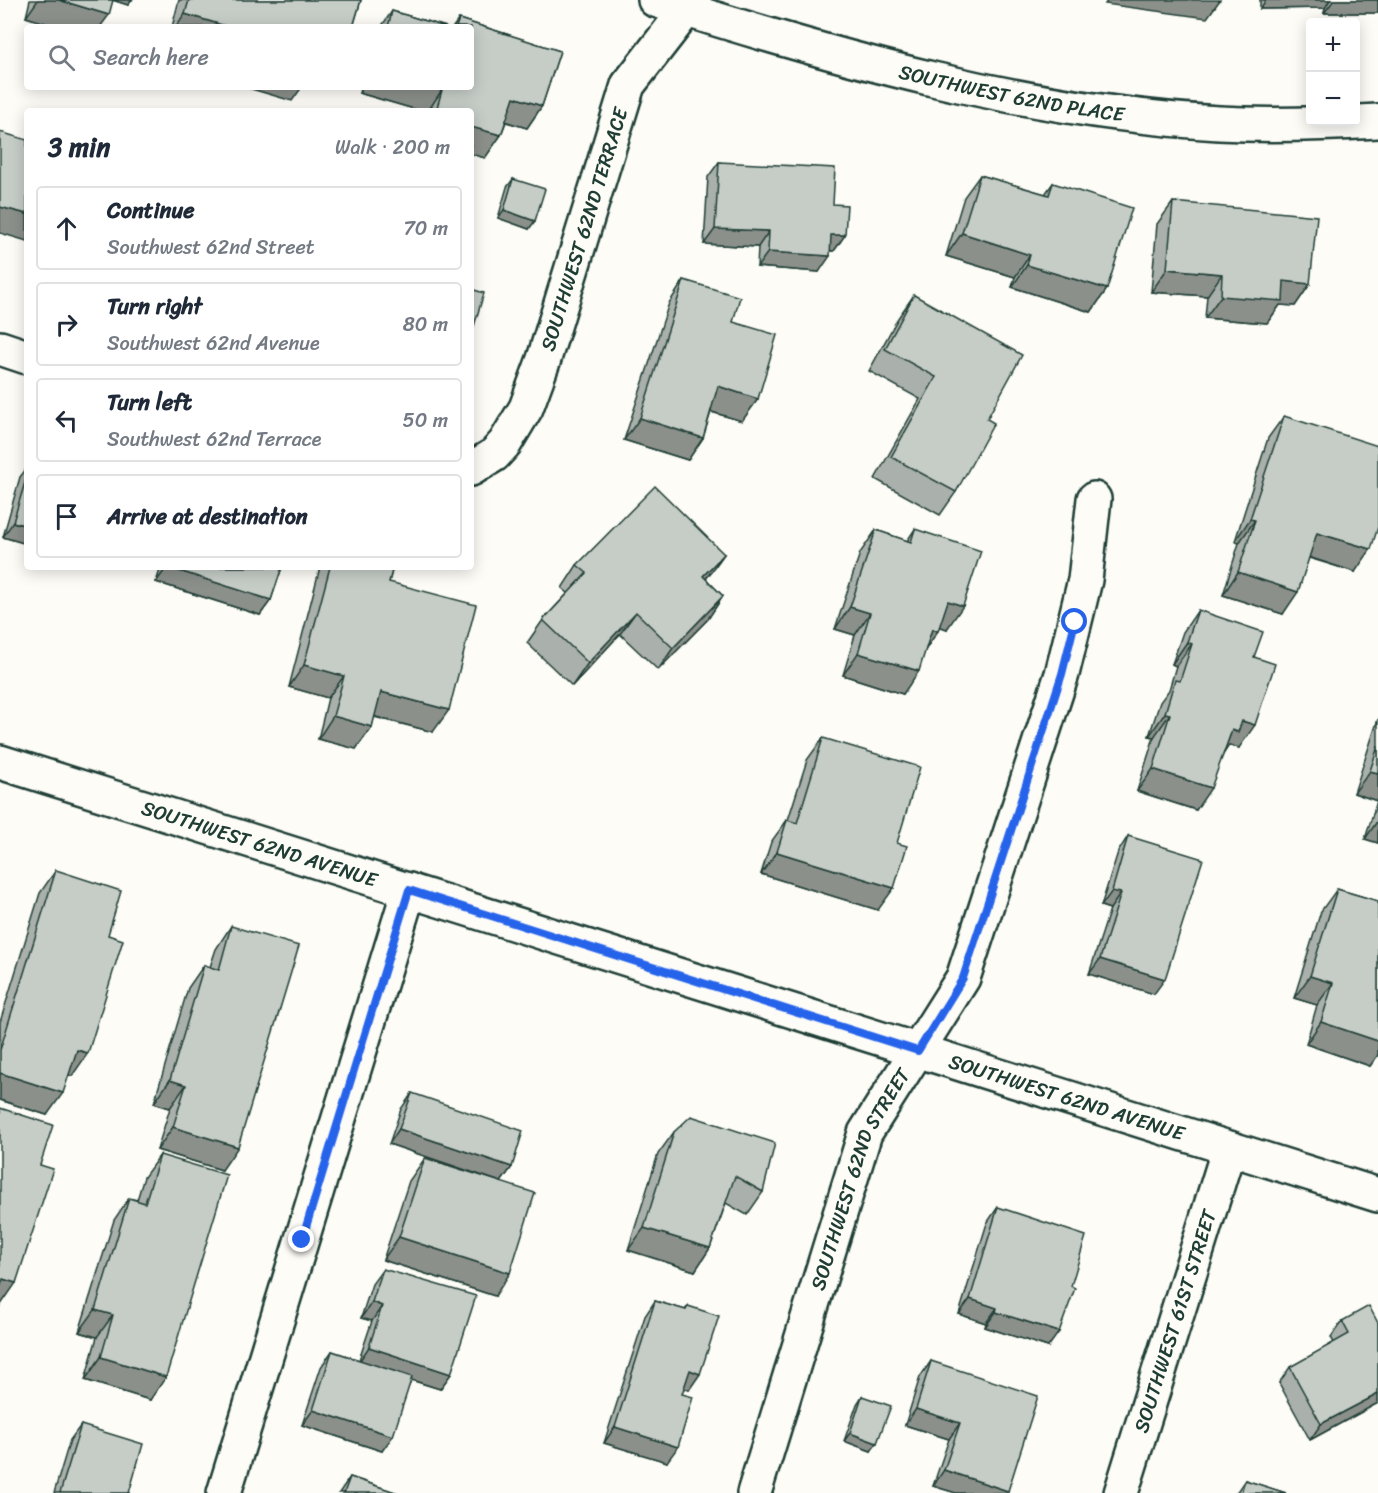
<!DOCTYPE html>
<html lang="en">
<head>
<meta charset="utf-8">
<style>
  body { margin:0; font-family:Sriracha,sans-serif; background:#f6f6f7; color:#1f2937 }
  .controls { position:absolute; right:18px; top:18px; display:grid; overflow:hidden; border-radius:6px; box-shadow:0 3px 15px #0003 }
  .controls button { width:54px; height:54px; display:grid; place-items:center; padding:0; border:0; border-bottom:2px solid #e0e1e3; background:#fff; color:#1f2937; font:30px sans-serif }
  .stop { position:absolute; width:18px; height:18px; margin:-14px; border:4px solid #2563eb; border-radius:50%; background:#fff }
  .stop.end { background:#2563eb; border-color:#fff; box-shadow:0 2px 6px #0008 }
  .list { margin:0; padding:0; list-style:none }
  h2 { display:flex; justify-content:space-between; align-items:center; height:78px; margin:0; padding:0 24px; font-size:26px }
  h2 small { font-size:20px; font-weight:400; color:#747a83 }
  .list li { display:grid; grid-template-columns:39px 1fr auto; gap:18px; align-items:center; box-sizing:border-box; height:84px; margin:0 12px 12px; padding:0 12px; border:2px solid #e0e1e3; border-radius:6px }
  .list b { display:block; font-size:22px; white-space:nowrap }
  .list p { margin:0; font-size:20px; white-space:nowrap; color:#747a83 }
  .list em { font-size:20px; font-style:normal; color:#747a83 }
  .icon { flex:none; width:33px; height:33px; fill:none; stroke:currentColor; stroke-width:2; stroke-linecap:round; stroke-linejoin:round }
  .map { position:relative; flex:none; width:1378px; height:1493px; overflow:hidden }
  .search { position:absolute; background:#fff; box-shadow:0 3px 15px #0003; left:24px; top:24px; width:450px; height:66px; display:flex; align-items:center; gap:15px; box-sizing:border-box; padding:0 21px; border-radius:6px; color:#747a83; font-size:22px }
  .panel { position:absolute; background:#fff; box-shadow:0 3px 15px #0003; left:24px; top:108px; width:450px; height:462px; border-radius:6px }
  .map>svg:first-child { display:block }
</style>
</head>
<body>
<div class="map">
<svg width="1378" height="1493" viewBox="0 0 1378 1493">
  <rect width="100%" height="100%" fill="#fdfcf7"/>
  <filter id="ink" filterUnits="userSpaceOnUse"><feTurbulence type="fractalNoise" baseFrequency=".0167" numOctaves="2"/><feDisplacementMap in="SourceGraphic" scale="12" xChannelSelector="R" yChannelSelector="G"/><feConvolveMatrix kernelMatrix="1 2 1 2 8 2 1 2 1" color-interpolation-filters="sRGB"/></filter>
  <g filter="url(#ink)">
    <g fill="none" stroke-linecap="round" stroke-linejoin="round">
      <g stroke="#1f3d34" stroke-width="38">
        <g id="street">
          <path id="s1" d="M655 0C837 58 1027 112 1219 123 1271 126 1325 124 1378 121"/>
          <path d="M0 348 27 357"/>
          <path id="s2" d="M471 469 494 455 505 443 526 408 544 359 628 85 694 0"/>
          <path d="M224 1493 409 890"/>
          <path id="s3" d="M754 1493 865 1133 963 978 1062 674 1085 580 1094 499"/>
          <path id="s4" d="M1121 1493 1229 1148"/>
        </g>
      </g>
      <g stroke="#1f3d34" stroke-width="38">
        <g id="secondary">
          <path id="s5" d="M0 762 1378 1195"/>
        </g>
      </g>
      <use href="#street" stroke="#fdfcf7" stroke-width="33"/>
      <use href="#secondary" stroke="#fdfcf7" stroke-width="33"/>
    </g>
    <g fill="#aab0ab" stroke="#1f3d34" stroke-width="1.5">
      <path d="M30 0H132L128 5 113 0 100 27H58L26 17Z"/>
      <path d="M179 0H361L353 27H172Z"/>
      <path d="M1260 0H1378V13H1324L1325 8 1260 9Z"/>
      <path d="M392 11 446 27H381Z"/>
      <path d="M459 19 560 51 542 106 527 128 506 122 501 135 485 158 471 154V111H421L359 93 361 87H471V27H453Z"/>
      <path d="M719 162 833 204 845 235 834 251H830L819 272 757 267 758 247 704 244 708 177Z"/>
      <path d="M980 175 1045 194 1053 183 1107 289 1091 312 1012 287 1015 277 946 256 964 197Z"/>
      <path d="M513 179 529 229 498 218 507 187Z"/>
      <path d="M1173 202 1310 284 1295 306 1280 305 1267 323 1205 318 1207 296 1151 292 1157 224Z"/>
      <path d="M684 280 733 322 758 399 742 421 711 412 703 438 688 460 624 440 669 303Z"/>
      <path d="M914 295 987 419 956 492 940 515 875 479 920 399 869 371 898 318Z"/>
      <path d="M1284 416 1355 572 1309 558 1283 614 1223 595 1239 543 1235 541 1268 438Z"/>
      <path d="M27 468V544L3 537 20 477Z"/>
      <path d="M915 529 947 629 940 626 926 649 903 694 843 675 855 635 835 629 860 553 876 530 907 541Z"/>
      <path d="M724 554 706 579 723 596 708 619 658 670 620 634 572 686 527 643 543 620 568 593 562 588 577 565Z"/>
      <path d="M161 567H282L271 600 260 615 156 582Z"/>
      <path d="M320 567H393L389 582 433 732 374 717 372 727 356 749 318 739 328 698 289 687Z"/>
      <path d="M1198 610 1254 657 1239 748 1229 745 1224 753 1196 810 1137 791 1154 737 1149 736 1160 702 1169 690 1176 666 1172 664 1183 632Z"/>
      <path d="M1378 719V843L1365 839 1377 801 1354 793Z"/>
      <path d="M823 738 897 843 878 910 761 874 771 842 787 820H788L807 760Z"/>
      <path d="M1128 836 1154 994 1089 974 1110 909 1101 906 1118 852Z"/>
      <path d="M56 870 108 935 72 1076 68 1075 47 1115 0 1100V1022L40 893Z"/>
      <path d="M1337 889 1378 901V1055L1370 1066 1306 1044 1317 1005 1294 998 1321 911Z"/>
      <path d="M231 926 222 1170 157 1150 170 1108 154 1103 188 988 204 965 210 967 216 949Z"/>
      <path d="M412 1093 512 1167 501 1182 389 1144 401 1109Z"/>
      <path d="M674 1132 763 1192 747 1215 726 1203 710 1248 695 1271 628 1250 658 1154Z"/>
      <path d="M160 1155 150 1400 85 1380 97 1337 79 1332 114 1220 129 1198 137 1200 144 1177Z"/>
      <path d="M425 1158 495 1296 383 1260 409 1181Z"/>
      <path d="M998 1207 1048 1347 985 1327 986 1323 959 1314 987 1223Z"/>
      <path d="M383 1269 451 1374 440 1389 411 1380 382 1451 302 1425 321 1367 332 1351 359 1360 372 1321 361 1318 372 1284Z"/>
      <path d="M655 1301 685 1310 688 1306 689 1390 684 1388 682 1394 667 1462 604 1443 645 1316Z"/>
      <path d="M1342 1321 1378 1323V1403L1310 1440 1279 1383 1290 1367 1334 1343 1331 1337Z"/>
      <path d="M931 1361 1008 1491 1006 1493H956L933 1486 949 1439 905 1425 920 1377Z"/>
      <path d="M862 1396 871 1451 844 1441 857 1404Z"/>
      <path d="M81 1425 129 1493H54L70 1440Z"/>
      <path d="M350 1477 398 1493H339Z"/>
      <path d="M1245 1480 1286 1493H1236Z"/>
    </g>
    <g fill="#8b908b" stroke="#1f3d34" stroke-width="1.5">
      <path d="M38 0H59L109 15 100 27H58L26 17Z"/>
      <path d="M112 0H132L128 5Z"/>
      <path d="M1108 0H1220L1207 18 1105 4Z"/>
      <path d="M1266 0H1330L1325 8 1260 9Z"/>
      <path d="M1334 0H1378V13H1324Z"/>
      <path d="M185 14 229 27H176Z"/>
      <path d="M245 87H302L292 101Z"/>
      <path d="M363 87H431L442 90 428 111H421L359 93Z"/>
      <path d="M514 97 542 106 527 128 498 119Z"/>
      <path d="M471 127 501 135 485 158 471 154Z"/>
      <path d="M0 207 27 214V241L0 233Z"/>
      <path d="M504 210 535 221 529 229 498 218Z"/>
      <path d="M715 229 769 231 758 247 704 244Z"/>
      <path d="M962 233 1030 255 1015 277 946 256Z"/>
      <path d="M831 235H845L834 251 820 250Z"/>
      <path d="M768 252 830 256 819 272 757 267Z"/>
      <path d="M1027 265 1107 289 1091 312 1012 287Z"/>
      <path d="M1167 269 1222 274 1207 296 1151 292Z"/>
      <path d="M1284 281 1310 284 1295 306 1280 305 1267 323 1205 318 1221 296Z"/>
      <path d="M718 386 758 399 742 421 702 409Z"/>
      <path d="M640 418 703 438 688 460 624 440Z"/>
      <path d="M1250 519 1255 520 1239 543 1235 541Z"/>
      <path d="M13 522 27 526V544L3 537Z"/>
      <path d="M1317 533 1371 549 1355 572 1302 555Z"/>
      <path d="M724 554 708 576 687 599 703 576Z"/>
      <path d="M167 567 271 600 260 615 156 582Z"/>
      <path d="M1238 572 1298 592 1283 614 1223 595Z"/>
      <path d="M723 596 708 619 658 670 673 648Z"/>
      <path d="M948 601 963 606 947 629 932 624Z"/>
      <path d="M850 607 870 613 855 635 835 629Z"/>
      <path d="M636 612 620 634 572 686 588 663Z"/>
      <path d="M932 629 938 631 923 653Z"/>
      <path d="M1187 642 1192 644 1176 666 1172 664Z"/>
      <path d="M858 653 919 671 903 694 843 675Z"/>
      <path d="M304 665 344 676 328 698 289 687Z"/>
      <path d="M381 692 449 710 433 732 365 714Z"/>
      <path d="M1165 713 1170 714 1154 737 1149 736Z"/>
      <path d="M333 716 372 727 356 749 318 739Z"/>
      <path d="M1242 721 1255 725 1239 748 1229 745 1223 754 1232 730Z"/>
      <path d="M1153 769 1211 788 1196 810 1137 791Z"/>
      <path d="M1370 771 1378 773V799L1377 801 1354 793Z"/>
      <path d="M1378 820V843L1365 839Z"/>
      <path d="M777 852 894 888 878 910 761 874Z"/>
      <path d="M1112 891 1121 893 1110 909 1101 906Z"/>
      <path d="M1100 959 1165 979 1154 994 1089 974Z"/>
      <path d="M1310 976 1333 983 1317 1005 1294 998Z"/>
      <path d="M1321 1022 1378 1041V1055L1370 1066 1306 1044Z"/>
      <path d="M77 1050 88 1053 72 1076 61 1073Z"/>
      <path d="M0 1073 63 1093 47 1115 0 1100Z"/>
      <path d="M170 1080 186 1085 170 1108 154 1103Z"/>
      <path d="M173 1127 238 1147 222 1170 157 1150Z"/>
      <path d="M399 1129 512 1167 501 1182 389 1144Z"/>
      <path d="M644 1228 710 1248 695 1271 628 1250Z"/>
      <path d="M399 1237 510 1273 495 1296 383 1260Z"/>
      <path d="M3 1279 16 1283 0 1306V1284Z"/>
      <path d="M970 1299 997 1308 986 1323 959 1314Z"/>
      <path d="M372 1302 382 1306 372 1321 361 1318Z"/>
      <path d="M95 1310 113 1315 97 1337 79 1332Z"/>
      <path d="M996 1312 1059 1332 1048 1347 985 1327Z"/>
      <path d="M369 1347 451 1374 440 1389 358 1363Z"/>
      <path d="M101 1357 166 1377 150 1400 85 1380Z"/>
      <path d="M690 1370 700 1374 689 1390 679 1386Z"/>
      <path d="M1378 1394V1403L1310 1440 1321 1424Z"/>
      <path d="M916 1409 960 1423 949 1439 905 1425Z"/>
      <path d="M313 1410 393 1436 382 1451 302 1425Z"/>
      <path d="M615 1427 678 1447 667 1462 604 1443Z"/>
      <path d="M850 1433 877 1443 871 1451 844 1441Z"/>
      <path d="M944 1470 1008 1491 1006 1493H956L933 1486Z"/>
    </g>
    <g fill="#c6cdc7" stroke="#1f3d34" stroke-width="1.5">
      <path d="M59 0H113L109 15Z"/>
      <path d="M189 0H361L353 27H229L185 14Z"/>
      <path d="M392 11 446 27H388Z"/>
      <path d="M459 19 560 51 542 106 514 97 501 135 471 127V111H436L442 90 431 87H471V27H456Z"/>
      <path d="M0 132 27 140V214L0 207Z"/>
      <path d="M719 162 835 168 833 204 847 205 845 235H831L830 256 768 252 769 231 715 229Z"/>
      <path d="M980 175 1049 195 1053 183 1132 208 1107 289 1027 265 1030 255 962 233Z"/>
      <path d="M513 179 545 189 535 221 504 210Z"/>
      <path d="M1173 202 1317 216 1310 284 1284 281 1283 301 1221 296 1222 274 1167 269Z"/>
      <path d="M684 280 740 297 733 322 777 335 758 399 718 386 703 438 640 418Z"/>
      <path d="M471 289 484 293 471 336Z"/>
      <path d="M914 295 1022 355 987 419 994 423 956 492 891 457 936 377 885 349Z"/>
      <path d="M1284 416 1378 446V527L1371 549 1317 533 1298 592 1238 572 1255 520 1250 519Z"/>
      <path d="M27 476V526L13 522Z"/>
      <path d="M655 486 724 554 703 576 723 596 673 648 636 612 588 663 543 620 587 573 577 565Z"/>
      <path d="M915 529 981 551 963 606 948 601 938 631 932 629 919 671 858 653 870 613 850 607 876 530 911 542Z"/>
      <path d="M167 567H282L271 600Z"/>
      <path d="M330 567H393L389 582 476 605 449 710 381 692 372 727 333 716 344 676 304 665Z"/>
      <path d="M1198 610 1263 632 1254 657 1275 664 1255 725 1242 721 1238 732 1232 730 1211 788 1153 769 1170 714 1165 713 1175 680 1180 681 1192 644 1187 642Z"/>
      <path d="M823 738 920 767 897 843 907 846 894 888 777 852 787 820 797 823Z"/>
      <path d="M1378 746V773L1370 771Z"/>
      <path d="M1128 836 1203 859 1165 979 1100 959 1121 893 1112 891Z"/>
      <path d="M56 870 121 891 108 935 123 940 88 1053 77 1050 63 1093 0 1073V1050Z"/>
      <path d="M1337 889 1378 901V1041L1321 1022 1333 983 1310 976Z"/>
      <path d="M231 926 299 946 238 1147 173 1127 186 1085 170 1080 204 965 219 970Z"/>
      <path d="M412 1093 523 1131 512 1167 399 1129Z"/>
      <path d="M0 1108 53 1125 40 1165 53 1169 16 1283 3 1279 0 1288Z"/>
      <path d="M691 1116 775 1143 763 1192 735 1176 710 1248 644 1228 674 1132Z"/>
      <path d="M160 1155 227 1175 166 1377 101 1357 113 1315 95 1310 129 1198 145 1203Z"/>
      <path d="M425 1158 535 1193 510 1273 399 1237Z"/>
      <path d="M998 1207 1086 1236 1071 1286 1075 1288 1059 1332 996 1312 997 1308 970 1299Z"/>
      <path d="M383 1269 476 1296 451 1374 369 1347 382 1306 372 1302Z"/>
      <path d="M655 1301 686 1310 688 1306 719 1316 700 1374 690 1370 682 1394 693 1397 678 1447 615 1427Z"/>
      <path d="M1369 1306 1378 1323V1394L1321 1424 1290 1367 1349 1334 1342 1321Z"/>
      <path d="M332 1351 412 1377 393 1436 313 1410Z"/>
      <path d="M931 1361 1038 1396 1008 1491 944 1470 960 1423 916 1409Z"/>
      <path d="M862 1396 891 1406 877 1443 850 1433Z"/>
      <path d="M81 1425 143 1444 129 1493H60Z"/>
      <path d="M350 1477 398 1493H344Z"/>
      <path d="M1245 1480 1286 1493H1241Z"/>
    </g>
  </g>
  <g fill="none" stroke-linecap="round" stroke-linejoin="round" filter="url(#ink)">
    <path stroke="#2563eb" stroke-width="8" d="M302 1240 409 890 918 1051 963 978 1062 674 1075 622"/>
  </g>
  <g text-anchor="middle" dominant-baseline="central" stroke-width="4.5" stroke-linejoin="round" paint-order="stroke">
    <g font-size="20" fill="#1f3d34" stroke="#fdfcf7">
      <text stroke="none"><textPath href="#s1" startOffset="369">SOUTHWEST 62ND PLACE</textPath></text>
      <text stroke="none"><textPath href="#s2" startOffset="272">SOUTHWEST 62ND TERRACE</textPath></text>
      <text stroke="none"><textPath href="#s5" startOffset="272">SOUTHWEST 62ND AVENUE</textPath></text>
      <text stroke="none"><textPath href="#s5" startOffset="1118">SOUTHWEST 62ND AVENUE</textPath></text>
      <text stroke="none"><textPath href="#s3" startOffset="332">SOUTHWEST 62ND STREET</textPath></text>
      <text stroke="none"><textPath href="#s4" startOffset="180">SOUTHWEST 61ST STREET</textPath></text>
    </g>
  </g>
</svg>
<div class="controls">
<button>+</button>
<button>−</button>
</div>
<div class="stop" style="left:1075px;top:622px"></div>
<div class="stop end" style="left:302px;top:1240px"></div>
<div class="search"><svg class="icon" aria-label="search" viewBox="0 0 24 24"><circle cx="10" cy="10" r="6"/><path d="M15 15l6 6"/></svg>Search here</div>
<section class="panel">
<h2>3 min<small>Walk · 200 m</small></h2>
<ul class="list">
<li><svg class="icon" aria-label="ahead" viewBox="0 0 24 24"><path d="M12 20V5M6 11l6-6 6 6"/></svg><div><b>Continue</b><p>Southwest 62nd Street</p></div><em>70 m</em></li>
<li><svg class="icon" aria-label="right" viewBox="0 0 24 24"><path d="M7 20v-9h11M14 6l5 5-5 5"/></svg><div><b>Turn right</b><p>Southwest 62nd Avenue</p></div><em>80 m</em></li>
<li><svg class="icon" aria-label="left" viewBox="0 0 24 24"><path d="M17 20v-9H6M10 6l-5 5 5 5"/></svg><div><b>Turn left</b><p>Southwest 62nd Terrace</p></div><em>50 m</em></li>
<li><svg class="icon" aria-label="arrive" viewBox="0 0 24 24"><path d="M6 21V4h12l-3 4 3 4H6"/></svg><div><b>Arrive at destination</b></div></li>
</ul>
</section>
</div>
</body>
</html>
